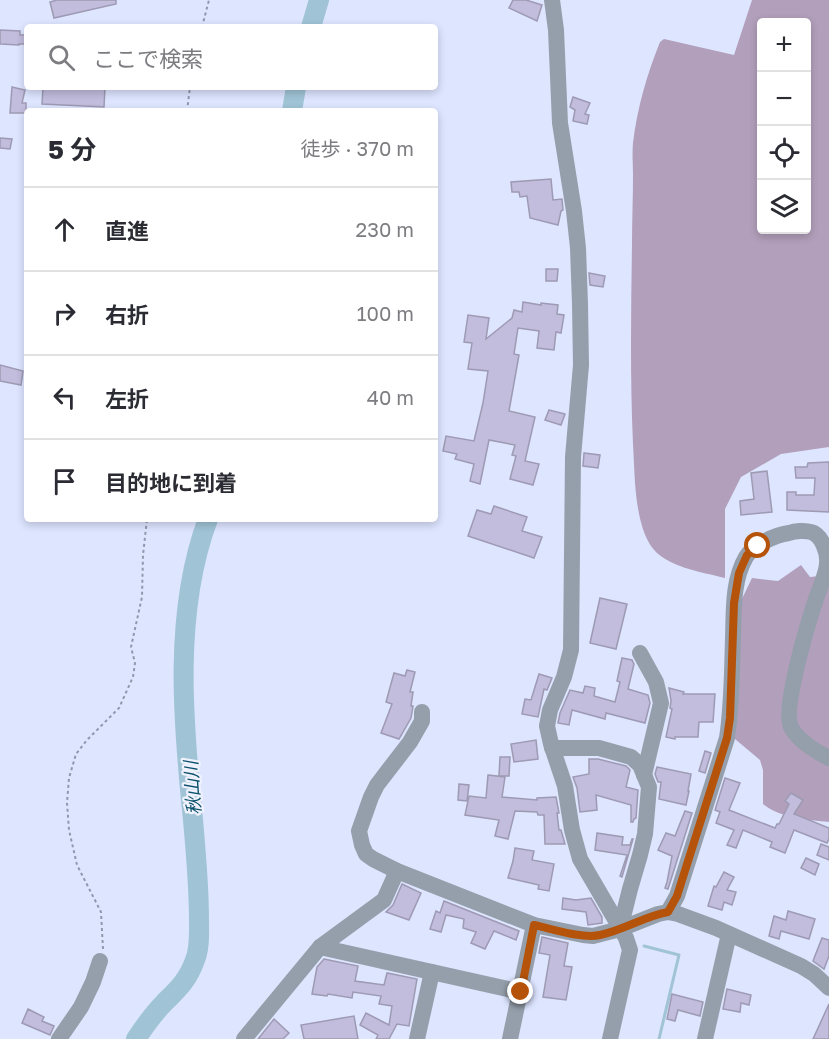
<!DOCTYPE html>
<html lang="ja">
<head>
<meta charset="utf-8">
<style>
  body { margin:0; font-family:"Golos Text","Noto Sans JP",sans-serif; background:#f7f7f7; color:#2b2b33 }
  .controls { position:absolute; right:18px; top:18px; display:grid; overflow:hidden; border-radius:6px; box-shadow:0 3px 9px #0003 }
  .controls button { width:54px; height:54px; display:grid; place-items:center; padding:0; border:0; border-bottom:2px solid #e1e1e2; background:#fff; color:#2b2b33; font:30px sans-serif }
  .stop { position:absolute; width:18px; height:18px; margin:-14px; border:4px solid #b45309; border-radius:50%; background:#fff }
  .stop.end { background:#b45309; border-color:#fff; box-shadow:0 2px 6px #0008 }
  .list { margin:0; padding:0; list-style:none }
  h2 { display:flex; justify-content:space-between; align-items:center; height:78px; margin:0; padding:0 24px; font-size:26px }
  h2 small { font-size:20px; font-weight:400; color:#7c7c81 }
  .list li { display:grid; grid-template-columns:39px 1fr auto; gap:18px; align-items:center; box-sizing:border-box; height:84px; padding:0 24px; border-top:2px solid #e1e1e2 }
  .list b { display:block; font-size:22px; white-space:nowrap }
  .list em { font-size:20px; font-style:normal; color:#7c7c81 }
  .icon { flex:none; width:33px; height:33px; fill:none; stroke:currentColor; stroke-width:2; stroke-linecap:round; stroke-linejoin:round }
  .map { position:relative; flex:none; width:829px; height:1039px; overflow:hidden }
  .search { position:absolute; background:#fff; box-shadow:0 3px 9px #0003; left:24px; top:24px; width:414px; height:66px; display:flex; align-items:center; gap:15px; box-sizing:border-box; padding:0 21px; border-radius:6px; color:#7c7c81; font-size:22px }
  .panel { position:absolute; background:#fff; box-shadow:0 3px 9px #0003; left:24px; top:108px; width:414px; height:414px; border-radius:6px }
  .map>svg:first-child { display:block }
</style>
</head>
<body>
<div class="map">
<svg width="829" height="1039" viewBox="0 0 829 1039">
  <rect width="100%" height="100%" fill="#dde5ff"/>
  <g fill="#b29fbb" fill-rule="evenodd">
    <path d="M752 0H829V447L781 454 741 477 725 509V578C702 572 665 567 651 546 634 520 635 475 633 444 630 377 631 310 632 244 632 221 633 198 633 175 633 165 632 154 633 143 637 109 647 74 660 42L664 39 734 55ZM762 22H806V230H762Z"/>
    <path d="M801 565 810 577 829 575V822C808 820 780 818 763 804V770L760 760 735 739 740 603 752 578 778 581Z"/>
  </g>
  <g fill="none" stroke-linecap="round" stroke-linejoin="round">
    <path stroke="#a0c4d6" stroke-width="3" d="M644 946 679 955 659 1039"/>
    <g stroke="#a0c4d6" stroke-width="20">
      <path d="M311 27 319 0"/>
      <path d="M292 111 296 87"/>
      <path d="M136 1039C144 1027 153 1014 164 1003 178 989 188 980 195 960 200 948 199 933 199 920 199 886 196 853 193 820 183 723 173 612 208 519"/>
    </g>
  </g>
  <g fill="#c2bcdd" stroke="#9e9ab3" stroke-width="1.5">
    <path d="M57 0H116V4L54 18 50 2Z"/>
    <path d="M513 0H526L542 5 537 21 509 8Z"/>
    <path d="M0 30 20 31V35H27V44H19V45L0 44Z"/>
    <path d="M12 87 25 90 22 103H26V113H10Z"/>
    <path d="M43 87H105L104 107 42 104Z"/>
    <path d="M573 97 590 103 585 114 589 115 587 124 573 121 575 110 570 107Z"/>
    <path d="M0 138 12 139 10 149 0 148Z"/>
    <path d="M551 179 553 200 562 199 563 210 561 211 558 225 530 218 527 196 520 197 519 192H512L511 182Z"/>
    <path d="M546 269H558L557 281H546Z"/>
    <path d="M589 273 605 276 603 287 590 285Z"/>
    <path d="M523 302 541 305V303L558 305 557 314 564 315 561 333 556 332 554 350 537 348 539 331 518 328 514 354 519 355 509 411 535 417 525 461 539 464 533 485 510 479 516 456 512 455 515 445 489 440 480 484 470 481 474 464 455 459 457 454 443 451 446 436 474 441 483 403 488 371 468 369 472 343 464 342 468 315 489 318 486 339 512 318 514 310 522 312Z"/>
    <path d="M0 365 23 371 21 385 0 381Z"/>
    <path d="M549 410 565 414 561 425 545 420Z"/>
    <path d="M584 453 600 455 598 468 583 466Z"/>
    <path d="M829 462V512L787 510V492H796V495H814L815 478H796L795 467H807L808 463Z"/>
    <path d="M767 471 772 512 741 515 740 501 754 499 751 473Z"/>
    <path d="M494 506 527 517 522 531 542 537 534 558 468 536 477 510 491 514Z"/>
    <path d="M600 598 627 604 616 649 590 643Z"/>
    <path d="M622 658 632 660 634 664 628 689 648 695 650 703 645 723 606 713 605 719 572 710 569 725 558 723 560 713 570 690 583 693 585 686 595 688 594 696 615 702 620 682 617 681Z"/>
    <path d="M407 670 415 672 410 692H413L411 706H413L411 718 399 739 381 733 392 704 386 702 394 673 405 676Z"/>
    <path d="M539 674 552 678 547 690 544 689 538 717 522 714 525 699 531 700Z"/>
    <path d="M669 688 684 692 683 694H715L713 722H699L698 737H675V739L666 737 672 709 670 708 671 701Z"/>
    <path d="M536 740 538 759 514 762 511 744Z"/>
    <path d="M705 751 711 753 705 773 699 771Z"/>
    <path d="M500 757H510L509 776H499Z"/>
    <path d="M589 759H598L626 766 630 770 626 787 638 790 636 818 634 819 633 822H631V805L596 795 597 810 580 812 577 788 573 777 589 774Z"/>
    <path d="M657 767 691 774 688 791H689L686 805 659 799 661 782H658L655 774Z"/>
    <path d="M488 775 505 777 502 797 537 800V798L556 797 559 813H557L559 830H561L565 844H545L544 815H538L537 812 515 811 508 839 495 836 499 820 465 815 469 796 486 798Z"/>
    <path d="M725 778 740 783 729 810 775 828 777 824H779L789 804 785 801 791 793 803 800 794 814 829 828V839L827 843 794 830 785 853 770 847 772 842 743 830 736 848 727 845 734 830 716 823 720 812 715 810Z"/>
    <path d="M459 784 469 785 467 801 458 800Z"/>
    <path d="M685 811 692 813 668 889 665 888 667 882 672 856 658 850 666 833 675 836Z"/>
    <path d="M597 833 623 837 622 845H630L632 839H633L622 877 620 876 627 855 595 850Z"/>
    <path d="M821 844 829 847V860L817 855Z"/>
    <path d="M515 848 534 851 532 860 554 864 549 891 538 889 539 885 508 878 513 861Z"/>
    <path d="M806 858 819 864 815 875 801 868Z"/>
    <path d="M724 872 734 877 727 890 736 892 732 905 724 902 722 910 708 906 714 886 716 887Z"/>
    <path d="M402 884 421 893 409 920 386 912 393 905Z"/>
    <path d="M563 898 576 900 591 898 602 917V923L588 925 586 912 562 909Z"/>
    <path d="M444 901 519 931 516 940 494 931 485 949 471 943 476 932 463 928 464 919 446 915 441 932 430 929 436 911 440 913Z"/>
    <path d="M788 911 815 919 809 939 781 931 779 939 769 936 774 916 786 920Z"/>
    <path d="M542 937 568 943 564 966 572 967 566 1000 543 997 550 955 539 953Z"/>
    <path d="M822 938 829 940V956L824 969 813 961Z"/>
    <path d="M324 959 358 966 355 981 384 985 387 973 417 979 409 1026 397 1024 389 1039H376L378 1035 360 1025 366 1013 389 1025 392 1006 379 1004 381 996 353 992 352 998 328 994 327 996 312 994 317 967Z"/>
    <path d="M727 989 751 995 749 1005 741 1003 740 1012 723 1009Z"/>
    <path d="M672 994 703 1002 700 1016 678 1010 675 1021 667 1019Z"/>
    <path d="M829 1004V1039H813Z"/>
    <path d="M28 1009 44 1017 42 1021 54 1026 50 1035 22 1023Z"/>
    <path d="M354 1016 358 1039H304L301 1025Z"/>
    <path d="M274 1019 289 1033 283 1039H258Z"/>
  </g>
  <g fill="none" stroke-linecap="round" stroke-linejoin="round">
    <g stroke="#9298ac" stroke-width="2" stroke-dasharray="3 3" stroke-linecap="butt">
      <path d="M202 27 209 0"/>
      <path d="M187 111 190 87"/>
      <path d="M103 949 101 912 77 865 69 830 67 803 69 778 76 754 87 740 119 708 133 677 135 663 131 647 142 597 143 555 147 519"/>
    </g>
    <g stroke="#959fab" stroke-width="16">
      <path d="M552 0 556 30 560 123 574 211 578 248 580 304 581 365 573 457 571 650 564 677 550 710 547 726 551 744 565 786 572 830 580 859 626 938 630 950 610 1039"/>
      <path d="M640 653 656 682 661 703 644 775"/>
      <path d="M422 712V721L410 742 377 785 371 797 359 831 362 845 366 854 373 859 397 871 534 925 583 935 593 936 620 929 658 914 668 912 678 914 716 928 801 966 814 974 829 988"/>
      <path d="M552 748H599L631 757 640 765 649 787 645 834 640 855 630 889 620 929"/>
      <path d="M668 912 677 896 727 738C732 705 732 671 733 638 734 612 732 581 746 557 753 545 775 535 789 533 795 531 805 530 811 532 822 535 828 553 827 563 827 573 818 592 815 602 808 623 782 710 791 727 798 741 815 751 829 758"/>
      <path d="M320 947 521 992"/>
      <path d="M59 1039 81 1007 93 982 100 961"/>
      <path d="M244 1039 320 947 384 900 397 871"/>
      <path d="M417 1039 432 972"/>
      <path d="M510 1039 534 925"/>
      <path d="M705 1039 729 934"/>
    </g>
  </g>
  <g fill="none" stroke-linecap="round" stroke-linejoin="round">
    <path stroke="#b45309" stroke-width="8" d="M521 992 534 925C553 929 582 939 600 935 624 930 645 916 668 912L677 896 727 738 730 718 734 603 739 573 747 555 758 546"/>
  </g>
  <g text-anchor="middle" dominant-baseline="central" stroke-width="4.5" stroke-linejoin="round" paint-order="stroke">
    <g font-size="18" font-style="italic" fill="#0b516b" stroke="#eff2fd">
      <text transform="translate(192 788) rotate(-94)">秋山川</text>
    </g>
  </g>
</svg>
<div class="controls">
<button>+</button>
<button>−</button>
<button><svg class="icon" aria-label="locate" viewBox="0 0 24 24"><circle cx="12" cy="12" r="6"/><path d="M12 2v4M12 18v4M2 12h4M18 12h4"/></svg></button>
<button><svg class="icon" aria-label="layers" viewBox="0 0 24 24"><path d="M12 4l9 5-9 5-9-5zM3 14l9 5 9-5"/></svg></button>
</div>
<div class="stop" style="left:758px;top:546px"></div>
<div class="stop end" style="left:521px;top:992px"></div>
<div class="search"><svg class="icon" aria-label="search" viewBox="0 0 24 24"><circle cx="10" cy="10" r="6"/><path d="M15 15l6 6"/></svg>ここで検索</div>
<section class="panel">
<h2>5 分<small>徒歩 · 370 m</small></h2>
<ul class="list">
<li><svg class="icon" aria-label="ahead" viewBox="0 0 24 24"><path d="M12 20V5M6 11l6-6 6 6"/></svg><div><b>直進</b></div><em>230 m</em></li>
<li><svg class="icon" aria-label="right" viewBox="0 0 24 24"><path d="M7 20v-9h11M14 6l5 5-5 5"/></svg><div><b>右折</b></div><em>100 m</em></li>
<li><svg class="icon" aria-label="left" viewBox="0 0 24 24"><path d="M17 20v-9H6M10 6l-5 5 5 5"/></svg><div><b>左折</b></div><em>40 m</em></li>
<li><svg class="icon" aria-label="arrive" viewBox="0 0 24 24"><path d="M6 21V4h12l-3 4 3 4H6"/></svg><div><b>目的地に到着</b></div></li>
</ul>
</section>
</div>
</body>
</html>
